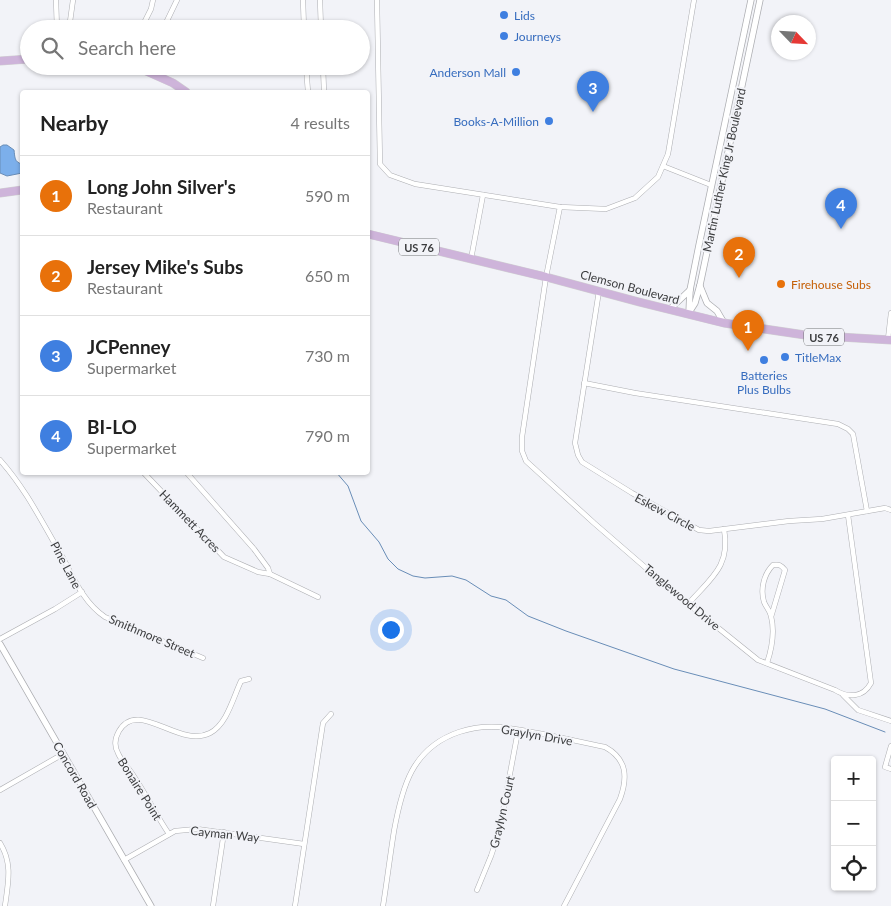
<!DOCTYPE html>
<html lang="en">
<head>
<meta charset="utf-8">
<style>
  body { margin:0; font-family:Lato,sans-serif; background:#f2f2f2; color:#222 }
  .controls { position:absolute; right:15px; bottom:15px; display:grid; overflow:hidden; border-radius:5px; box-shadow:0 1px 4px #0004 }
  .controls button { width:45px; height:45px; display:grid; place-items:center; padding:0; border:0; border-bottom:1px solid #e0e0e0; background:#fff; color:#222; font:25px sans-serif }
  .compass { position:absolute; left:771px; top:15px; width:45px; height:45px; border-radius:50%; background:#fff; box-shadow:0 1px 4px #0004; rotate:115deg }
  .you { position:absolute; left:390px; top:629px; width:18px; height:18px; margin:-12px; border:4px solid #fff; border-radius:50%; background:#1a73e8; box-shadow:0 0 0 8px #1a73e833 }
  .badge { display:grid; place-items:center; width:32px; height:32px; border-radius:50%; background:#97591f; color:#fff; font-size:16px; font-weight:700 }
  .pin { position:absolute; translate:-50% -41px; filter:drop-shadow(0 1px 2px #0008) }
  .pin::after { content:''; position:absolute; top:26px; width:18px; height:15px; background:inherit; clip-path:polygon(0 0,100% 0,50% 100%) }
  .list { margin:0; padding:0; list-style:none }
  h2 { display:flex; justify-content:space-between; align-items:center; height:65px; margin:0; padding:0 20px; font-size:21px }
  h2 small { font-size:16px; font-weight:400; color:#767676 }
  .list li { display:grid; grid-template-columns:32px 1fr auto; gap:15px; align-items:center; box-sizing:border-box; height:80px; padding:0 20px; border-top:1px solid #e0e0e0 }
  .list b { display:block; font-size:19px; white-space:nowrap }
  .list p { margin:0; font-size:16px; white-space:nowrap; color:#767676 }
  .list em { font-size:16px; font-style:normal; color:#767676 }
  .icon { flex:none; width:28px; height:28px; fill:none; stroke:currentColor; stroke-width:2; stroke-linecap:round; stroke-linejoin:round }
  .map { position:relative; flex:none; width:891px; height:906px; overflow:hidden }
  .search { position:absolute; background:#fff; box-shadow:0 1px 4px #0004; left:20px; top:20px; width:350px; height:55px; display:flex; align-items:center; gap:12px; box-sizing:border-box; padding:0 18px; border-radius:28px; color:#767676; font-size:19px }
  .panel { position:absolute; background:#fff; box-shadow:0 1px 4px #0004; left:20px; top:90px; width:350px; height:385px; border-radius:5px }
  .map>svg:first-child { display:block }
</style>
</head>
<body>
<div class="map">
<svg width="891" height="906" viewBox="0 0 891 906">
  <rect width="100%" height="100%" fill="#f2f3f8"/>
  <path fill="#7cafeb" stroke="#698db7" d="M3 145H7L14 150C15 157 14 162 22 164V173L7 176 0 173V147Z"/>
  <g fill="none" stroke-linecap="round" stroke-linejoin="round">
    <path stroke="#698db7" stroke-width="1" d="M336 472 348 486 361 521 379 542 388 559 398 569 413 576 425 578 452 576 466 580 491 596 506 600 528 616 566 631 674 669 825 709 885 732"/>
    <g stroke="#adaeb2" stroke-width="5.5">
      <g id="minor">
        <path d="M56 0 57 29"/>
        <path d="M303 0 304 29"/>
        <path d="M320 0 321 29"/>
        <path d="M377 0 380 164 390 175 415 184 560 207 606 209 635 198 658 177 668 154 694 0"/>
        <path d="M69 29 73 0"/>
        <path d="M141 29 151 9 153 0"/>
        <path d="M163 29 177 0"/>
        <path d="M306 66 308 92"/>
        <path d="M323 66 324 92"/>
        <path d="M663 166 711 185"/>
        <path d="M560 207 546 277 522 437V451L526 461 594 523 676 594 758 660 835 690C848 698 863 698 871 683L848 515"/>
        <path d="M471 259 483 195"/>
        <path d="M599 291 575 443 578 455 582 462 632 493 699 530 709 531 789 521 822 519 885 508 891 510"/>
        <path d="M888 339 891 313"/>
        <path d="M584 383 635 393 838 424 848 429 853 434 867 511"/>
        <path d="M0 460C26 489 43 524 63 558 74 579 84 603 105 617L203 658"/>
        <path d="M143 472 224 557 258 572 270 574 318 597"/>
        <path d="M186 472 254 549 268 568 270 574"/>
        <path d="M688 604C711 578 731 566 724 529"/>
        <path d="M0 639 55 609 82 592"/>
        <path d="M767 663C772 648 775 632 771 616 770 611 766 607 764 602 760 589 764 574 773 565 779 564 781 565 785 570L771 617"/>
        <path d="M843 695 858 710 891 721"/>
        <path d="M891 746 885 767 891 769"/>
        <path d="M0 790 63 754"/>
        <path d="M169 834C156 815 146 794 133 775 129 768 121 761 118 753 114 746 115 738 119 731 138 698 179 749 210 733 227 724 233 698 241 681L249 679"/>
        <path d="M0 843C13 864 8 883 5 906"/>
        <path d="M124 860 175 831 197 829 304 844"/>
        <path d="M477 890 491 856 499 832 518 731"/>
        <path d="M213 906 224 832"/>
        <path d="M295 906 323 723 331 714"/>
        <path d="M383 906C387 881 390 856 394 831 402 787 412 748 459 732 471 728 487 726 500 727 535 731 570 740 605 747 627 759 628 777 620 799L564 906"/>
      </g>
    </g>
    <g stroke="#adaeb2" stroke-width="7">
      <g id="tertiary">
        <path d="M700 286 707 303 717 311 724 323"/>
        <path d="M670 309 690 290"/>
        <path d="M689 312 690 290 699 245 751 0"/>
        <path d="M688 314 695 303 700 285 760 0"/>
        <path d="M0 644 151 906"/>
      </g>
    </g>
    <g stroke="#d0d0d1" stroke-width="9">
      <g id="primary">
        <path d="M0 61 29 59"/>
        <path d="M135 66 173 83 186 92"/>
        <path d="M0 193 22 190"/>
        <path d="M368 234 546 277 639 302 724 323 805 335 891 340"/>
      </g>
    </g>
    <use href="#minor" stroke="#fff" stroke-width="4.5"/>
    <use href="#tertiary" stroke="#fff" stroke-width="5.5"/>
    <use href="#primary" stroke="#ceb4da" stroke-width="8"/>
  </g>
  <g fill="#3f7fe0" stroke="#f2f3f8" stroke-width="2">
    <circle cx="504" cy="15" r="5"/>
    <circle cx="504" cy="36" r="5"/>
    <circle cx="516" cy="72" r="5"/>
    <circle cx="549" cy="121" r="5"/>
    <circle cx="785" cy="357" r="5"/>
    <circle cx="764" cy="360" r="5"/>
  </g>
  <circle fill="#e8710a" stroke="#f2f3f8" stroke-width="2" cx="781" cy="284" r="5"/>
  <g text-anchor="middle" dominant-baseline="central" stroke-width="4" stroke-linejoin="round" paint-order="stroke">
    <g fill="#f2f3f8" stroke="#737476" stroke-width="1">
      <rect x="399" y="238.5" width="40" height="17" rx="4"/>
      <rect x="804" y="328.5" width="40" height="17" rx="4"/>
    </g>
    <g font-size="11" font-weight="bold" fill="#3c3d3f">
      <text x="419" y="247">US 76</text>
      <text x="824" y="337">US 76</text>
    </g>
    <g font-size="12" fill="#366cbe" stroke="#f2f3f8" text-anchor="start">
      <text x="514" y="15">Lids</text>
      <text x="514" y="36">Journeys</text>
      <text x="506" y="72" text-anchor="end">Anderson Mall</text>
      <text x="539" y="121" text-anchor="end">Books-A-Million</text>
      <text x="795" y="357">TitleMax</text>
      <text x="764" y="375" text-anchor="middle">Batteries<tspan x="764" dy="14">Plus Bulbs</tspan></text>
    </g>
    <g font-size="12" fill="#3c3d3f" stroke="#f2f3f8">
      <text transform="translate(724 170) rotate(-78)">Martin Luther King Jr Boulevard</text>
      <text transform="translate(630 287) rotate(15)">Clemson Boulevard</text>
      <text transform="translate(665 512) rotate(28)">Eskew Circle</text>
      <text transform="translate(190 521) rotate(46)">Hammett Acres</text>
      <text transform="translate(66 565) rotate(62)">Pine Lane</text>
      <text transform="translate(682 597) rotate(40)">Tanglewood Drive</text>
      <text transform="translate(152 636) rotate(23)">Smithmore Street</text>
      <text transform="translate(537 735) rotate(10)">Graylyn Drive</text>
      <text transform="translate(75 775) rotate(60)">Concord Road</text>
      <text transform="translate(140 789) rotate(58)">Bonaire Point</text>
      <text transform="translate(502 812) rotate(-77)">Graylyn Court</text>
      <text transform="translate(225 834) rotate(6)">Cayman Way</text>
    </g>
    <g font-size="12" fill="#c56008" stroke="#f2f3f8" text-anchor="start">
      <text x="791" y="284">Firehouse Subs</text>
    </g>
  </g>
</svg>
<div class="controls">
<button>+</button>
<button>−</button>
<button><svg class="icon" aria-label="locate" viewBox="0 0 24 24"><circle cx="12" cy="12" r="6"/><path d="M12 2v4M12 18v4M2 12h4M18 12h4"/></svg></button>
</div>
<svg class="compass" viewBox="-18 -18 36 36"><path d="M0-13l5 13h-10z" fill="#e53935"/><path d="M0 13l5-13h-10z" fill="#767676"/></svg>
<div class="you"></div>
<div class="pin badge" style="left:748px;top:351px;background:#e8710a">1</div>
<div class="pin badge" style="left:739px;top:278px;background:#e8710a">2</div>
<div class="pin badge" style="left:593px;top:112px;background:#3f7fe0">3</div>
<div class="pin badge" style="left:841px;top:229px;background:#3f7fe0">4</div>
<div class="search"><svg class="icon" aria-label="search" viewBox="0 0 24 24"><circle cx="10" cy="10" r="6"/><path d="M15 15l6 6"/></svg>Search here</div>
<section class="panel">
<h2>Nearby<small>4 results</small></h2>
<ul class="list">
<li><span class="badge" style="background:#e8710a">1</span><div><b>Long John Silver's</b><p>Restaurant</p></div><em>590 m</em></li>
<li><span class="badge" style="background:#e8710a">2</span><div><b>Jersey Mike's Subs</b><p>Restaurant</p></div><em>650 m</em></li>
<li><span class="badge" style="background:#3f7fe0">3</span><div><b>JCPenney</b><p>Supermarket</p></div><em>730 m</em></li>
<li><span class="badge" style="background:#3f7fe0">4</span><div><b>BI-LO</b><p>Supermarket</p></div><em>790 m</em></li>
</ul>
</section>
</div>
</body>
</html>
